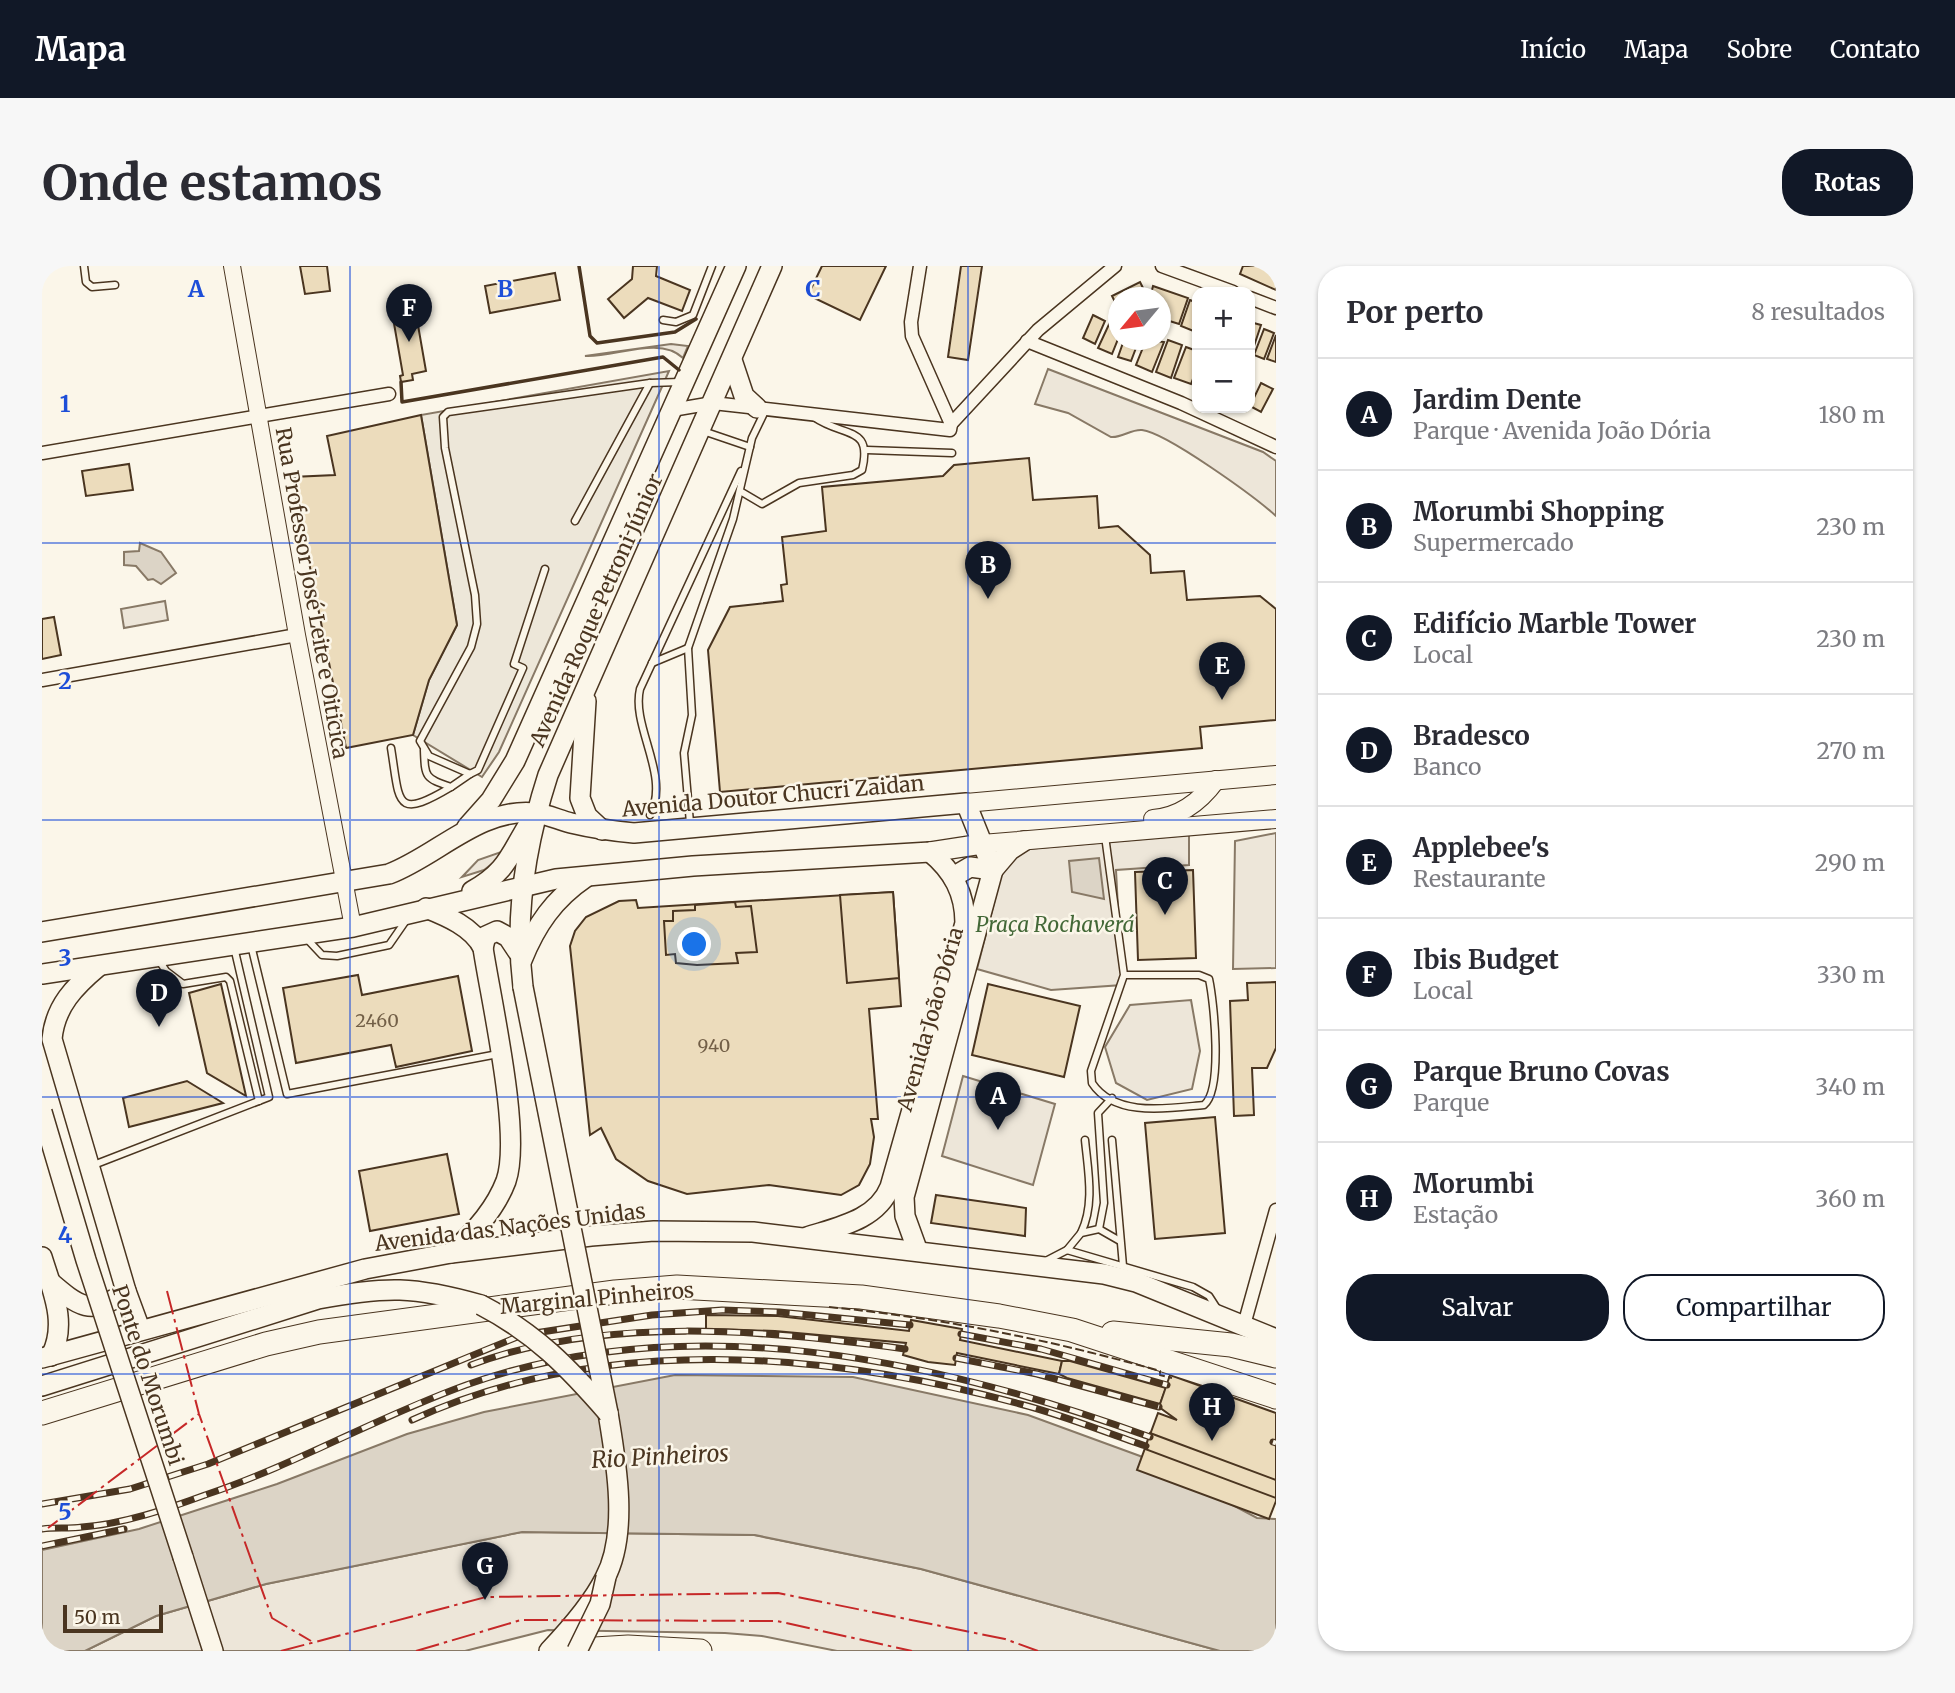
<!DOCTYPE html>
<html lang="pt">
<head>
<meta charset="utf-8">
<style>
  body { margin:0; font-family:Merriweather,serif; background:#f7f7f7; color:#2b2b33 }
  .controls { position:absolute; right:21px; top:21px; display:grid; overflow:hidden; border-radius:14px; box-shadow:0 2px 5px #0004 }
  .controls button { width:63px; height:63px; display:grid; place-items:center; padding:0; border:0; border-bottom:2px solid #e1e1e2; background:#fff; color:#2b2b33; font:35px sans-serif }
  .compass { position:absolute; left:1066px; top:21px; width:63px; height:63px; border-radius:50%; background:#fff; box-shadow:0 2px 5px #0004; rotate:241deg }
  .scale { position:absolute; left:21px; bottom:18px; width:100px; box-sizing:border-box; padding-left:7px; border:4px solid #4a3520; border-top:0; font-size:19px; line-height:24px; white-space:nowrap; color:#4a3520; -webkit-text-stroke:5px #fbf6e9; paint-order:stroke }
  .you { position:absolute; left:653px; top:679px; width:24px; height:24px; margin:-18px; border:5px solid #fff; border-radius:50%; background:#1a73e8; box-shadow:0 0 0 10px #1a73e833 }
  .badge { display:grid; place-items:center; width:46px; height:46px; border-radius:50%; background:#111827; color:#fff; font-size:23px; font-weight:700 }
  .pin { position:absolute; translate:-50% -58px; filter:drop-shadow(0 2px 4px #0008) }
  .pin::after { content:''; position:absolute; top:37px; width:24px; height:21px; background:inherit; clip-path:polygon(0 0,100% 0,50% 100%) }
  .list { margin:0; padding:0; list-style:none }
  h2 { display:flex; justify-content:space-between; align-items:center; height:91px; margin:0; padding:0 28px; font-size:30px }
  h2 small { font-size:23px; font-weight:400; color:#7c7c81 }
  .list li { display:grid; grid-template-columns:46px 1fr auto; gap:21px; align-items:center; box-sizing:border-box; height:112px; padding:0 28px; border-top:2px solid #e1e1e2 }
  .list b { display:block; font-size:26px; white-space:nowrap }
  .list p { margin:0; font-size:23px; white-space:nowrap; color:#7c7c81 }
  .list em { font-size:23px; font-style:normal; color:#7c7c81 }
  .actions { display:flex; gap:14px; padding:21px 28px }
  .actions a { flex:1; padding:16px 0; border:2px solid #111827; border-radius:28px; text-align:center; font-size:24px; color:#111827 }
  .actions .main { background:#111827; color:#fff }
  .map { position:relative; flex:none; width:1234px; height:1385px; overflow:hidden; border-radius:28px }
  header { display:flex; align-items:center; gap:42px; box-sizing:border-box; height:98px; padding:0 35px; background:#111827; color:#fff }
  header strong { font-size:33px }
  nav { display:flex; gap:38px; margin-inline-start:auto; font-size:24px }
  .intro { display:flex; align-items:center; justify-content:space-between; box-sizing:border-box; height:168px; padding:0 42px }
  h1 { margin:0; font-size:49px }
  .button { padding:18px 32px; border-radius:28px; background:#111827; color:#fff; font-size:24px; font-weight:700 }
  main { display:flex; gap:42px; padding:0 42px }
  aside { flex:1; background:#fff; border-radius:28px; box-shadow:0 2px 5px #0004 }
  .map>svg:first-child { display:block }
</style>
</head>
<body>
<header>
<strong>Mapa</strong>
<nav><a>Início</a><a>Mapa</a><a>Sobre</a><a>Contato</a></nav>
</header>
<div class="intro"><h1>Onde estamos</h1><a class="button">Rotas</a></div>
<main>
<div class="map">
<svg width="1234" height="1385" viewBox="0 0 1234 1385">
  <rect width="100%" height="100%" fill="#fbf6e9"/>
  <g fill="#ede6d9" stroke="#887966" stroke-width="2">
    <path d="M629 78 646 80 641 92C617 69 572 92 543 90Z"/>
    <path d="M1006 103 1221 186 1234 195V250C1213 231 1125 167 1100 164 1089 163 1080 172 1069 171L1026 147 993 138Z"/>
    <path d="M123 335 126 354 82 362 79 343Z"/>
    <path d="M1234 567V702L1191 703 1193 575Z"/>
    <path d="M1147 569V599L1074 604 1080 719 1009 724 935 703 961 602 985 583Z"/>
    <path d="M462 585 463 588 442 604 420 611 436 594Z"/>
    <path d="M1149 734 1158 785 1150 823 1105 834 1074 817 1063 781 1088 739Z"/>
    <path d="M921 810 1013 838 991 919 900 890Z"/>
    <path d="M480 1266 712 1269 879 1303 1178 1385H795L720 1370 683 1367 506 1364 423 1385H43L114 1350 224 1318Z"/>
  </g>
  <path fill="#ede7d9" stroke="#887966" stroke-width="2" d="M627 105 457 486 440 511 371 469 387 414 415 359 379 149Z"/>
  <g fill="#dcd4c6" stroke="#887966" stroke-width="2">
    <path d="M98 277 119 286 134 307 119 318 111 313 106 314 94 300 82 299V286L97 285Z"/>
    <path d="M1057 592 1062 633 1030 626 1027 595Z"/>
    <path d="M633 1109 811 1111 986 1149 1098 1190 1215 1252 1234 1253V1385H1178L879 1303 713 1269 480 1266 224 1318 114 1350 43 1385H0V1284L97 1263 235 1218 365 1168 442 1146Z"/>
  </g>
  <g fill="#ecdcbc" stroke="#4a3520" stroke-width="2">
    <path d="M258 0H285L288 25 263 28Z"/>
    <path d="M591 0H615L614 10 648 24 640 45 606 32 582 52 566 33 590 13Z"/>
    <path d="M780 0H844L818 54 766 29Z"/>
    <path d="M919 0H940L926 94 906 91Z"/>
    <path d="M1201 0H1234V24L1198 8Z"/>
    <path d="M513 7 518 34 448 47 443 20Z"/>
    <path d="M1098 16 1106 32H1076V42L1070 30Z"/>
    <path d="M1111 20 1146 32 1137 58 1118 52V32H1108Z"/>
    <path d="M1148 34 1155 37 1154 66 1139 60Z"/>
    <path d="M373 42 384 105 370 108 371 114 359 116 358 110 361 109 350 46Z"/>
    <path d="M1051 49 1063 55 1053 78 1041 72Z"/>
    <path d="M1069 54 1076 57V73L1070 88 1056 82Z"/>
    <path d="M1208 56 1219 59 1209 89 1208 88Z"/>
    <path d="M1222 63 1232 67 1222 93 1212 89Z"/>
    <path d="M1234 69V96L1225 93Z"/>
    <path d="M1082 74H1097L1089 95 1076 91Z"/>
    <path d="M1104 74 1122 76 1110 106 1094 99Z"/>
    <path d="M1126 74 1140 79 1129 112 1114 106Z"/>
    <path d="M1144 81 1155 85V102L1149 118 1132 112Z"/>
    <path d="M1219 117 1231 123 1219 146 1208 140Z"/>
    <path d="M379 149 415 359 387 414 371 469 304 482 250 211 293 209 285 170Z"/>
    <path d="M987 192 991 234 1055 230 1057 262 1076 260 1108 289 1109 307 1142 305 1145 334 1218 330 1234 343V454L1158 461 1160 482 678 526 666 384 688 341 741 335 739 319 745 318 740 271 784 265 780 221 901 210 912 199Z"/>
    <path d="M87 198 91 224 44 230 40 205Z"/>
    <path d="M12 351 19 389 0 393V353Z"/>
    <path d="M1151 604 1154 692 1096 694 1093 606Z"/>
    <path d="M851 626 859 740 827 743 836 853H829L832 871 828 898 817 919 799 929 727 919 645 928 606 915 574 893 559 862 548 869 528 680 533 665 544 651 577 635 594 634 596 642Z"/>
    <path d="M851 626 857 712 805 717 798 629Z"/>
    <path d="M693 636 694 641 709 640 715 686 694 687 696 697 655 699 634 697 633 688 624 689 622 655H631V645L653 644V639Z"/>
    <path d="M316 709 320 729 416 710 430 785 354 801 349 779 254 797 241 722Z"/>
    <path d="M1234 716V782L1225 802H1210L1212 849 1192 850 1188 735 1206 734 1205 717Z"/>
    <path d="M179 718 204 830 165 807 147 727Z"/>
    <path d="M946 718 1038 740 1022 811 930 789Z"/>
    <path d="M145 815 181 837 87 861 81 832Z"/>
    <path d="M1173 851 1183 967 1113 973 1103 857Z"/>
    <path d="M405 888 417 948 328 965 317 905Z"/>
    <path d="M894 929 984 942 983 970 889 957Z"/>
    <path d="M664 1049 736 1050 867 1065 869 1054 920 1063 918 1074 1020 1095 1017 1108 915 1087 913 1099 886 1096 861 1089 864 1077 733 1065 664 1063Z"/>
    <path d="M1020 1095H1028L1124 1122 1118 1138 1025 1112 1017 1108Z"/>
    <path d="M1128 1109 1234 1147V1235L1227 1253 1095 1204 1116 1147 1135 1154 1117 1141Z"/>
    <path d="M1108 1167 1234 1214V1232L1103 1183Z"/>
  </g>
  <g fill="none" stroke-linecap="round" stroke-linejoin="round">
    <g stroke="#4a3520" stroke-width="9">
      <g id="service">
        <path d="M42 0 44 16 50 21 73 19"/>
        <path d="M621 54 634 56 651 49 670 0"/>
        <path d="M661 165 708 181"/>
        <path d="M825 184 910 187"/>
        <path d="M698 225 720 238 757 217 811 209 820 204C831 159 802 172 772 151"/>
        <path d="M533 255 608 117"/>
        <path d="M503 303 472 398 481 402 436 504 428 508 387 490 378 475 429 381 435 358 433 329 403 182 401 151 406 146 608 117 638 116"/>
        <path d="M610 397 646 382"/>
        <path d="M349 482C358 537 352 555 409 521"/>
        <path d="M382 484C383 512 383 512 409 521L428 508"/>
        <path d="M608 549C629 510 589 461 598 423L699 205"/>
        <path d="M648 557 642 487 650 449 646 382 691 253 710 172 724 143"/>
        <path d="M1063 570 1082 709 1049 805 1050 817C1073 852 1128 842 1162 839 1181 824 1172 736 1167 713L1157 709H1082"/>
        <path d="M265 673 280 689 295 690 347 679 365 653"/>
        <path d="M209 679 245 828 456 788"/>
        <path d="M116 693 124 705 141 718 184 711 188 715 217 835"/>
        <path d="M1070 874 1081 1000"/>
        <path d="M49 900 227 831 192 681"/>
        <path d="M1057 963 1062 937 1056 847 1070 832"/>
        <path d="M1039 967C1053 938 1046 905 1043 874"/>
        <path d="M1025 984 1039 967 1057 963 1078 975"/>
        <path d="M1000 997 1025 984 1151 1021 1167 1030 1176 1044"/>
      </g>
    </g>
    <g stroke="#4a3520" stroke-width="15">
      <g id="minor">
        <path d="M1120 0 1191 26"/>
        <path d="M1208 32 1234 42"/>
        <path d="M985 75 1139 137 1234 181"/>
        <path d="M630 144 671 137 908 164 909 158 870 70 869 56 878 0"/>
        <path d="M909 158 996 64 1073 0"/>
        <path d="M0 187 347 128"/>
        <path d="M0 414 255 369"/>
        <path d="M1202 1059 1234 944"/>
      </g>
    </g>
    <g stroke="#4a3520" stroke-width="18">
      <path id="tertiary" d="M190 0 255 369 311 661"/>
    </g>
    <g stroke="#4a3520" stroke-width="20">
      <g id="secondary">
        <path d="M924 537 1234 509"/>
        <path d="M1111 553C1138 551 1158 536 1174 514"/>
        <path d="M940 578 1234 553"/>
      </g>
    </g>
    <g stroke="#4a3520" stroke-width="22">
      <g id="primary">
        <path d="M690 94 702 130 715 142"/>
        <path d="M544 435 538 532 545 550 560 564"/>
        <path d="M425 561 449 534 473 495 694 0"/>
        <path d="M911 611 928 601 951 604 968 584 982 575"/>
        <path d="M430 625C465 606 468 588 488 556"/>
        <path d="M384 642C404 650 431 661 441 682 449 735 480 869 464 915 453 944 432 967 409 987"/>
        <path d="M0 666 347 608C395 590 438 541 493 547 505 548 517 554 529 557 550 562 570 565 592 567L924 537 951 604 862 931 863 950 875 983"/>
        <path d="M441 682 444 670 455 665 466 671 476 686"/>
        <path d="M480 694C494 659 512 633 543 612"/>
        <path d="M0 708 311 661 514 613 651 600 888 586 940 578"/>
        <path d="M481 721C472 649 484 577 506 509L730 0"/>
        <path d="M765 971C796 961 835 954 848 921L923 657C923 627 911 605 888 586"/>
        <path d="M141 1291 171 1385"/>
        <path d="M507 1385C527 1364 550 1338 563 1312 587 1267 574 1195 566 1147"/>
      </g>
    </g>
    <g stroke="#4a3520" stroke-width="22">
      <g id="trunk">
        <path d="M57 700C33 720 13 740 10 773L84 1025 98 1063"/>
        <path d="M0 991C10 1024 26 1057 9 1090"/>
        <path d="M7 1015C36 1040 50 1052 84 1025"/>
        <path d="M0 1092 323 1003 409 987 549 970 612 965 711 966 1062 1008 1094 1016 1234 1073"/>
        <path d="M0 1120 276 1033C344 1020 372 1020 439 1039"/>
      </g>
    </g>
    <g stroke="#4a3520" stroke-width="25">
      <g id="motorway">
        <path d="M1071 1067 1189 1079 1234 1090"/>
        <path d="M0 1147 224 1078 277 1066 573 1026 635 1021 819 1031 957 1050 1030 1064 1234 1131"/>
        <path d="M519 1385 586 1381 658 1385"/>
      </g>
    </g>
    <use href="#service" stroke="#fbf6e9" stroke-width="6"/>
    <use href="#minor" stroke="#fbf6e9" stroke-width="12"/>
    <use href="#tertiary" stroke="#fbf6e9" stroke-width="16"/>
    <use href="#secondary" stroke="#fbf6e9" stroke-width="18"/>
    <use href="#primary" stroke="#fbf6e9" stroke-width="19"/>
    <use href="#trunk" stroke="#fbf6e9" stroke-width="19"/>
    <use href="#motorway" stroke="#fbf6e9" stroke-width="23"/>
    <g stroke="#4a3520" stroke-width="7">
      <g id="rail">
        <path d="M919 1068 999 1083 1125 1119"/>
        <path d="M914 1092 995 1108 1117 1141"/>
        <path d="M429 1099C562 1049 724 1064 863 1083"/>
        <path d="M370 1154C560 1067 782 1085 978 1138 1021 1149 1062 1166 1104 1180"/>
        <path d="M1231 1176 1234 1177"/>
        <path d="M0 1238 88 1223 166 1198 480 1069 610 1049 680 1044 737 1046 868 1059"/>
        <path d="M0 1263C13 1261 27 1263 40 1261 81 1258 125 1243 163 1229 253 1199 335 1151 424 1119 647 1040 893 1093 1108 1171"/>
        <path d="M0 1280 82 1263"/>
      </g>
    </g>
    <use href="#rail" stroke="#fbf6e9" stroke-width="4.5" stroke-dasharray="13" stroke-linecap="butt"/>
    <g stroke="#4a3520" stroke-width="22" stroke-linecap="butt">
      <g id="primary-bridge">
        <path d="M481 721 566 1147"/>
        <path d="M0 846 44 994 141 1291"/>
      </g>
    </g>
    <g stroke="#4a3520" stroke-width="22" stroke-linecap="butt">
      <g id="trunk-bridge">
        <path d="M439 1039C493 1067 526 1101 566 1147"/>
        <path d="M535 1385 558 1338 564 1311"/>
      </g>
    </g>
    <use href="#primary-bridge" stroke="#fbf6e9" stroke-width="19"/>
    <use href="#trunk-bridge" stroke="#fbf6e9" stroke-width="19"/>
    <path stroke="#4a3520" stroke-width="2" stroke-dasharray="9 3.5" stroke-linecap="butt" d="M787 1041C900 1052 1009 1074 1118 1105V1109L1130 1112"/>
    <g stroke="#4a3520" stroke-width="3.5">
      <path d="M537 0 548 70 555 77 633 66 654 53"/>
      <path d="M359 116 360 136 621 91 637 104"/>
    </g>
    <g stroke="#c62828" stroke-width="2" stroke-dasharray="24 5 3.5 5" stroke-linecap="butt">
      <path d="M125 1025 157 1148 230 1352 269 1375"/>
      <path d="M6 1262 157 1148"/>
      <path d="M239 1385 444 1331 736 1327 963 1373 996 1385"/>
      <path d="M374 1385 479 1354 735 1355 870 1385"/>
    </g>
  </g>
  <path fill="none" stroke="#1d4ed8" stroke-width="2" stroke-opacity="0.55" d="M308 0V1385M617 0V1385M926 0V1385M0 277H1234M0 554H1234M0 831H1234M0 1108H1234"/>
  <g text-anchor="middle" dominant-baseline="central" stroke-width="5" stroke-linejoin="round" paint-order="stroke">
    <g font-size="18" fill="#725f47">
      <text x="335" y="754">2460</text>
      <text x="672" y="779">940</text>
    </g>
    <g font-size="21" fill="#4a3520" stroke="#fbf6e9">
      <text transform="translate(270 327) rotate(80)">Rua Professor José Leite e Oiticica</text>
      <text transform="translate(554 344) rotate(-66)">Avenida Roque Petroni Júnior</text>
      <text transform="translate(731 530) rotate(-5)">Avenida Doutor Chucri Zaidan</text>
      <text transform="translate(888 753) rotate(-74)">Avenida João Dória</text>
      <text transform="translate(468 961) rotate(-7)">Avenida das Nações Unidas</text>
      <text transform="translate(555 1032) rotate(-5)">Marginal Pinheiros</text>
      <text transform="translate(106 1109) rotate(72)">Ponte do Morumbi</text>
    </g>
    <g font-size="21" font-style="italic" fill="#436837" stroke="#fbf6e9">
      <text x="1013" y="658">Praça Rochaverá</text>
    </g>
    <g font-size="23" font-style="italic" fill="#4a3520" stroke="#fbf6e9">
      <text transform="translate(618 1190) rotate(-3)">Rio Pinheiros</text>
    </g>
  </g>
  <g font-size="23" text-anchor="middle" font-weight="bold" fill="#1d4ed8" stroke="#fbf6e9" stroke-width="5" stroke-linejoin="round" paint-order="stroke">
    <text x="154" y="31">A</text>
    <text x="463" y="31">B</text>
    <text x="771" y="31">C</text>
    <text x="23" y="146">1</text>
    <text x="23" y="423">2</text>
    <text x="23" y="700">3</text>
    <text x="23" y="977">4</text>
    <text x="23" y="1254">5</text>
  </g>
</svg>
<div class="controls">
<button>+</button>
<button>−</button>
</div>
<svg class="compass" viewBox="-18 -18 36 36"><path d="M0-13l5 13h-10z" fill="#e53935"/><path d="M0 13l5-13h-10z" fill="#7c7c81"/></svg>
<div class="scale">50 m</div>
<div class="you"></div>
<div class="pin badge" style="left:956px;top:864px">A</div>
<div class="pin badge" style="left:946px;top:333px">B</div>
<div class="pin badge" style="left:1123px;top:649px">C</div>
<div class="pin badge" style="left:117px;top:761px">D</div>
<div class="pin badge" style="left:1180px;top:434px">E</div>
<div class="pin badge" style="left:367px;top:76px">F</div>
<div class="pin badge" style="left:443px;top:1334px">G</div>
<div class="pin badge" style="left:1170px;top:1175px">H</div>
</div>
<aside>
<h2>Por perto<small>8 resultados</small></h2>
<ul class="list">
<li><span class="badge">A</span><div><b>Jardim Dente</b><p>Parque · Avenida João Dória</p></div><em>180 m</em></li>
<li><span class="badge">B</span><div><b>Morumbi Shopping</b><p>Supermercado</p></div><em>230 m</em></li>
<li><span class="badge">C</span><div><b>Edifício Marble Tower</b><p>Local</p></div><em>230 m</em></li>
<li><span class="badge">D</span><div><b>Bradesco</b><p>Banco</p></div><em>270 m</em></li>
<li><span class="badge">E</span><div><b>Applebee's</b><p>Restaurante</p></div><em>290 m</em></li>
<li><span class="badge">F</span><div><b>Ibis Budget</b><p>Local</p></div><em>330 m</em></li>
<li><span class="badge">G</span><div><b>Parque Bruno Covas</b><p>Parque</p></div><em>340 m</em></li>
<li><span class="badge">H</span><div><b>Morumbi</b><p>Estação</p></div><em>360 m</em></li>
</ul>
<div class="actions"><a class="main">Salvar</a><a>Compartilhar</a></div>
</aside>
</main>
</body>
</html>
